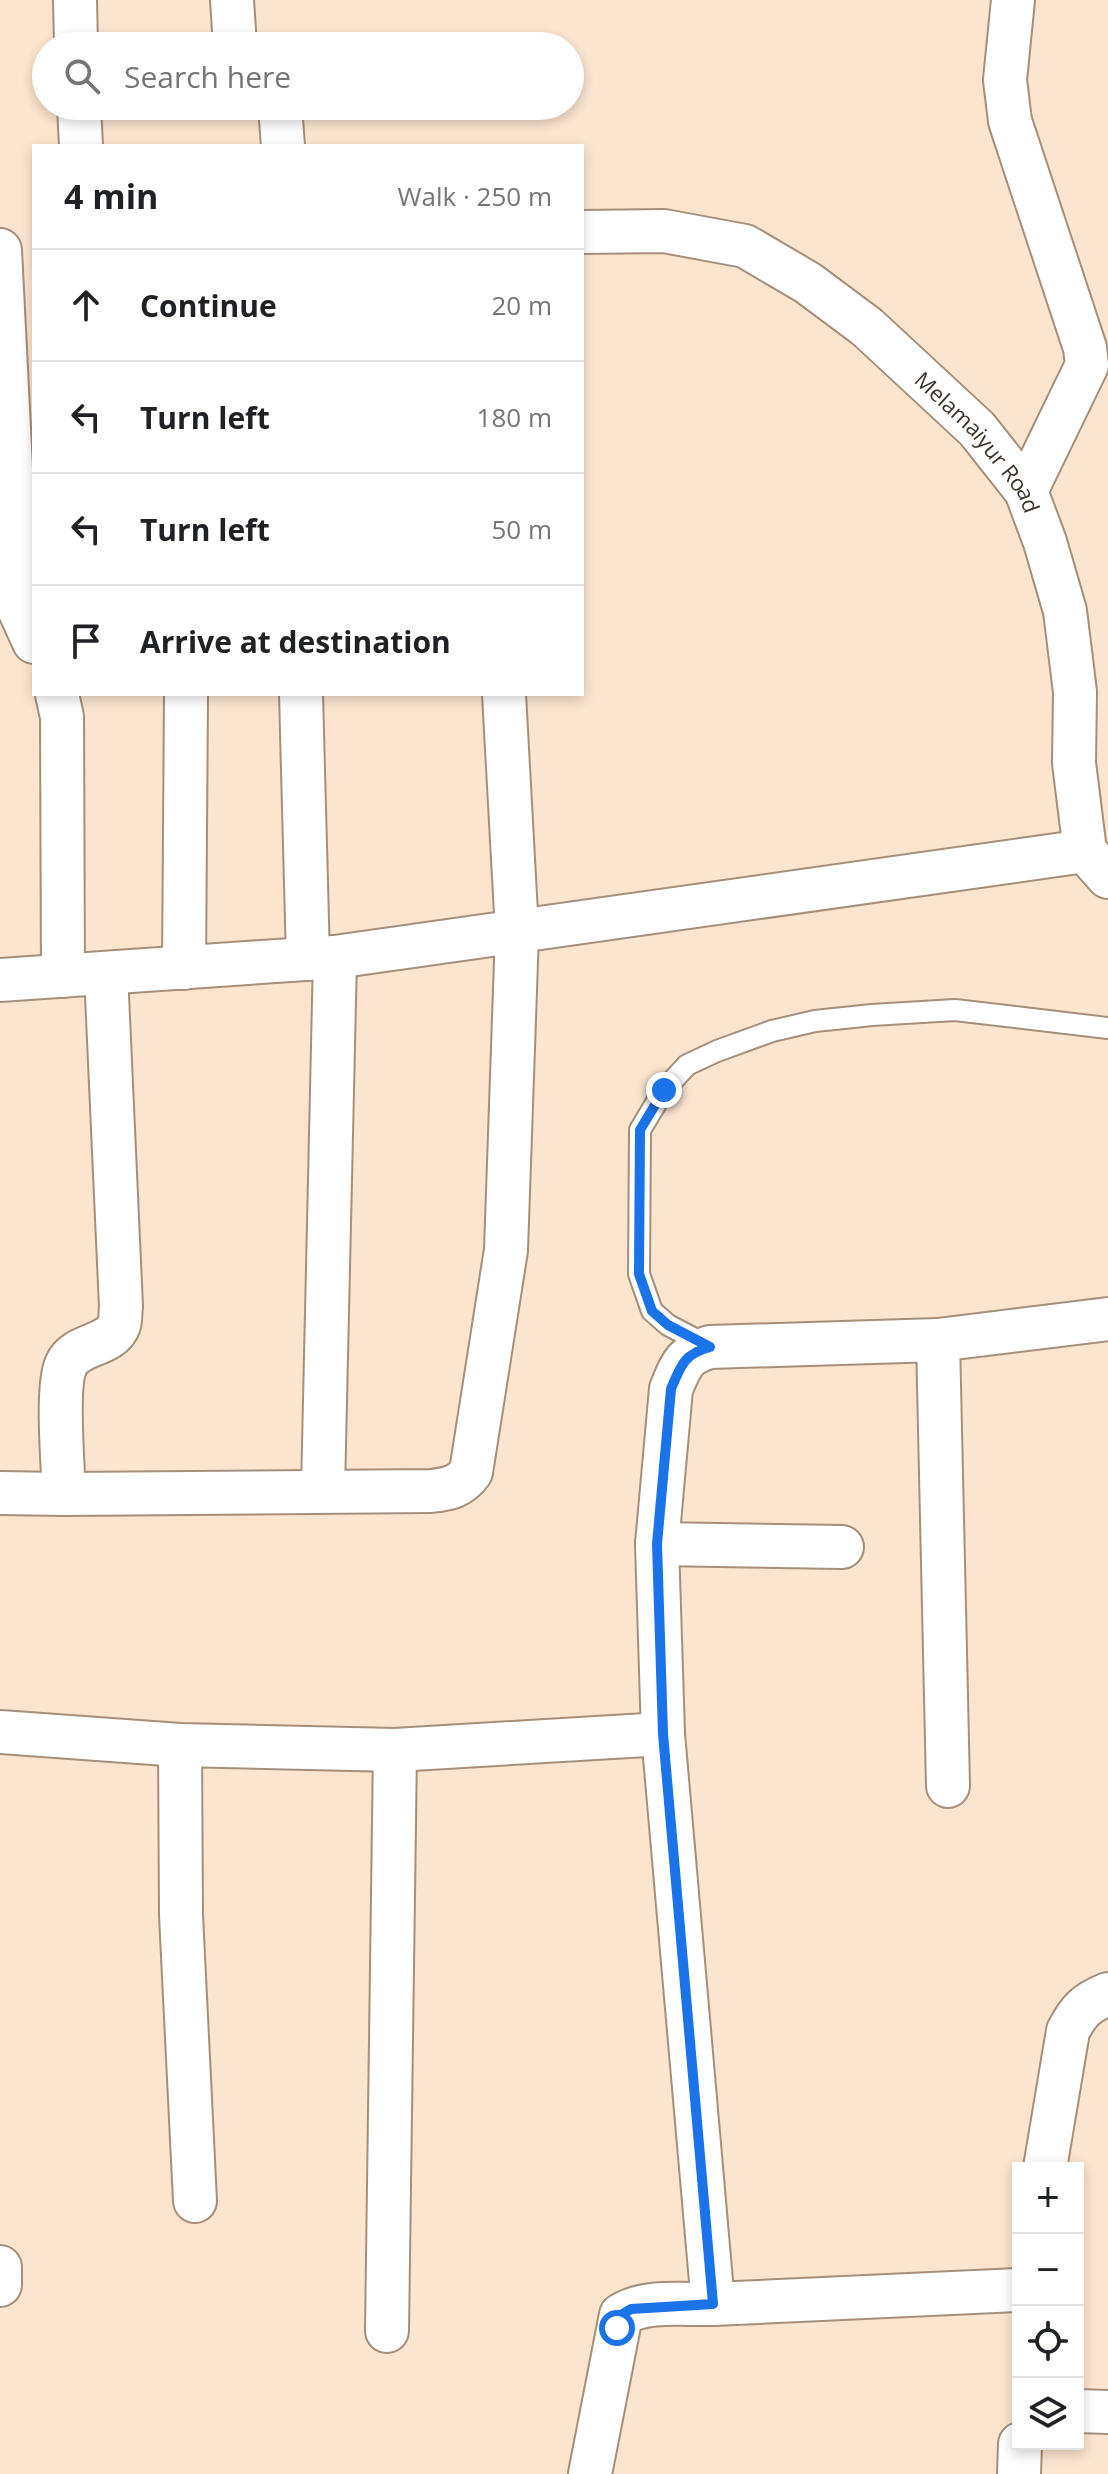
<!DOCTYPE html>
<html lang="en">
<head>
<meta charset="utf-8">
<style>
  body { margin:0; font-family:"Open Sans",sans-serif; background:#f2f2f2; color:#202124 }
  .controls { position:absolute; right:24px; bottom:24px; display:grid; overflow:hidden; border-radius:0px; box-shadow:0 4px 12px #0003 }
  .controls button { width:72px; height:72px; display:grid; place-items:center; padding:0; border:0; border-bottom:2px solid #e0e0e0; background:#fff; color:#202124; font:40px sans-serif }
  .stop { position:absolute; width:24px; height:24px; margin:-18px; border:6px solid #1a73e8; border-radius:50%; background:#fff }
  .stop.end { background:#1a73e8; border-color:#fff; box-shadow:0 2px 8px #0008 }
  .list { margin:0; padding:0; list-style:none }
  h2 { display:flex; justify-content:space-between; align-items:center; height:104px; margin:0; padding:0 32px; font-size:34px }
  h2 small { font-size:26px; font-weight:400; color:#757577 }
  .list li { display:grid; grid-template-columns:52px 1fr auto; gap:24px; align-items:center; box-sizing:border-box; height:112px; padding:0 32px; border-top:2px solid #e0e0e0 }
  .list b { display:block; font-size:30px; white-space:nowrap }
  .list em { font-size:26px; font-style:normal; color:#757577 }
  .icon { flex:none; width:44px; height:44px; fill:none; stroke:currentColor; stroke-width:2; stroke-linecap:round; stroke-linejoin:round }
  .map { position:relative; flex:none; width:1108px; height:2474px; overflow:hidden }
  .search { position:absolute; background:#fff; box-shadow:0 4px 12px #0003; left:32px; top:32px; width:552px; height:88px; display:flex; align-items:center; gap:20px; box-sizing:border-box; padding:0 28px; border-radius:44px; color:#757577; font-size:30px }
  .panel { position:absolute; background:#fff; box-shadow:0 4px 12px #0003; left:32px; top:144px; width:552px; height:552px; border-radius:0px }
  .map>svg:first-child { display:block }
</style>
</head>
<body>
<div class="map">
<svg width="1108" height="2474" viewBox="0 0 1108 2474">
  <rect width="100%" height="100%" fill="#fce5cf"/>
  <g fill="none" stroke-linecap="round" stroke-linejoin="round">
    <g stroke="#a58f7b" stroke-width="24">
      <path id="service" d="M710 1347 668 1325 652 1311 639 1274 640 1130 664 1090 687 1065 717 1051 772 1031 815 1021 872 1015 955 1010 1108 1028"/>
    </g>
    <g stroke="#a58f7b" stroke-width="46">
      <g id="minor">
        <path d="M75 0 76 46"/>
        <path d="M232 0 235 46"/>
        <path d="M1013 0 1005 80 1010 121 1085 348 1087 365 1026 491"/>
        <path d="M79 106 81 146"/>
        <path d="M280 106 283 146"/>
        <path id="s1" d="M582 232 664 231 745 246 808 283 867 327 977 429 1026 491 1045 542 1065 611 1075 692 1074 763 1085 851 1108 877"/>
        <path d="M0 250 18 607 34 642"/>
        <path d="M57 694 62 717 63 976"/>
        <path d="M301 694 308 959"/>
        <path d="M184 968 186 694"/>
        <path d="M0 980 335 957 1085 851"/>
        <path d="M938 1340 948 1786"/>
        <path d="M323 1490 335 957"/>
        <path d="M0 1493 64 1494 431 1491C449 1489 460 1487 471 1472L506 1250 517 932 504 694"/>
        <path d="M64 1494C63 1466 56 1387 66 1365 76 1342 110 1348 119 1325 121 1321 120 1312 121 1307L106 973"/>
        <path d="M657 1544 842 1547"/>
        <path d="M0 1732 180 1745 395 1750 663 1734 713 2304 1018 2290"/>
        <path d="M663 1734 657 1544 671 1389C681 1365 684 1354 710 1347L938 1340 1108 1319"/>
        <path d="M180 1745 181 1915 195 2201"/>
        <path d="M1045 2168 1068 2031C1079 2010 1086 2003 1108 1994"/>
        <path d="M0 2267V2285"/>
        <path d="M387 2331 395 1750"/>
        <path d="M1078 2411 1108 2412"/>
        <path d="M590 2474 621 2315C646 2299 685 2305 713 2304"/>
        <path d="M1019 2474 1020 2444"/>
      </g>
    </g>
    <use href="#service" stroke="#fff" stroke-width="20"/>
    <use href="#minor" stroke="#fff" stroke-width="42"/>
  </g>
  <g fill="none" stroke-linecap="round" stroke-linejoin="round">
    <path stroke="#1a73e8" stroke-width="10" d="M617 2328 621 2315 631 2309 713 2304 663 1734 657 1544 671 1389C681 1365 684 1354 710 1347L668 1325 652 1311 639 1274 640 1130 664 1090"/>
  </g>
  <g text-anchor="middle" dominant-baseline="central" stroke-width="6" stroke-linejoin="round" paint-order="stroke">
    <g font-size="22" fill="#3a3129" stroke="#fce5cf">
      <text stroke="none"><textPath href="#s1" startOffset="472">Melamaiyur Road</textPath></text>
    </g>
  </g>
</svg>
<div class="controls">
<button>+</button>
<button>−</button>
<button><svg class="icon" aria-label="locate" viewBox="0 0 24 24"><circle cx="12" cy="12" r="6"/><path d="M12 2v4M12 18v4M2 12h4M18 12h4"/></svg></button>
<button><svg class="icon" aria-label="layers" viewBox="0 0 24 24"><path d="M12 4l9 5-9 5-9-5zM3 14l9 5 9-5"/></svg></button>
</div>
<div class="stop" style="left:617px;top:2328px"></div>
<div class="stop end" style="left:664px;top:1090px"></div>
<div class="search"><svg class="icon" aria-label="search" viewBox="0 0 24 24"><circle cx="10" cy="10" r="6"/><path d="M15 15l6 6"/></svg>Search here</div>
<section class="panel">
<h2>4 min<small>Walk · 250 m</small></h2>
<ul class="list">
<li><svg class="icon" aria-label="ahead" viewBox="0 0 24 24"><path d="M12 20V5M6 11l6-6 6 6"/></svg><div><b>Continue</b></div><em>20 m</em></li>
<li><svg class="icon" aria-label="left" viewBox="0 0 24 24"><path d="M17 20v-9H6M10 6l-5 5 5 5"/></svg><div><b>Turn left</b></div><em>180 m</em></li>
<li><svg class="icon" aria-label="left" viewBox="0 0 24 24"><path d="M17 20v-9H6M10 6l-5 5 5 5"/></svg><div><b>Turn left</b></div><em>50 m</em></li>
<li><svg class="icon" aria-label="arrive" viewBox="0 0 24 24"><path d="M6 21V4h12l-3 4 3 4H6"/></svg><div><b>Arrive at destination</b></div></li>
</ul>
</section>
</div>
</body>
</html>
